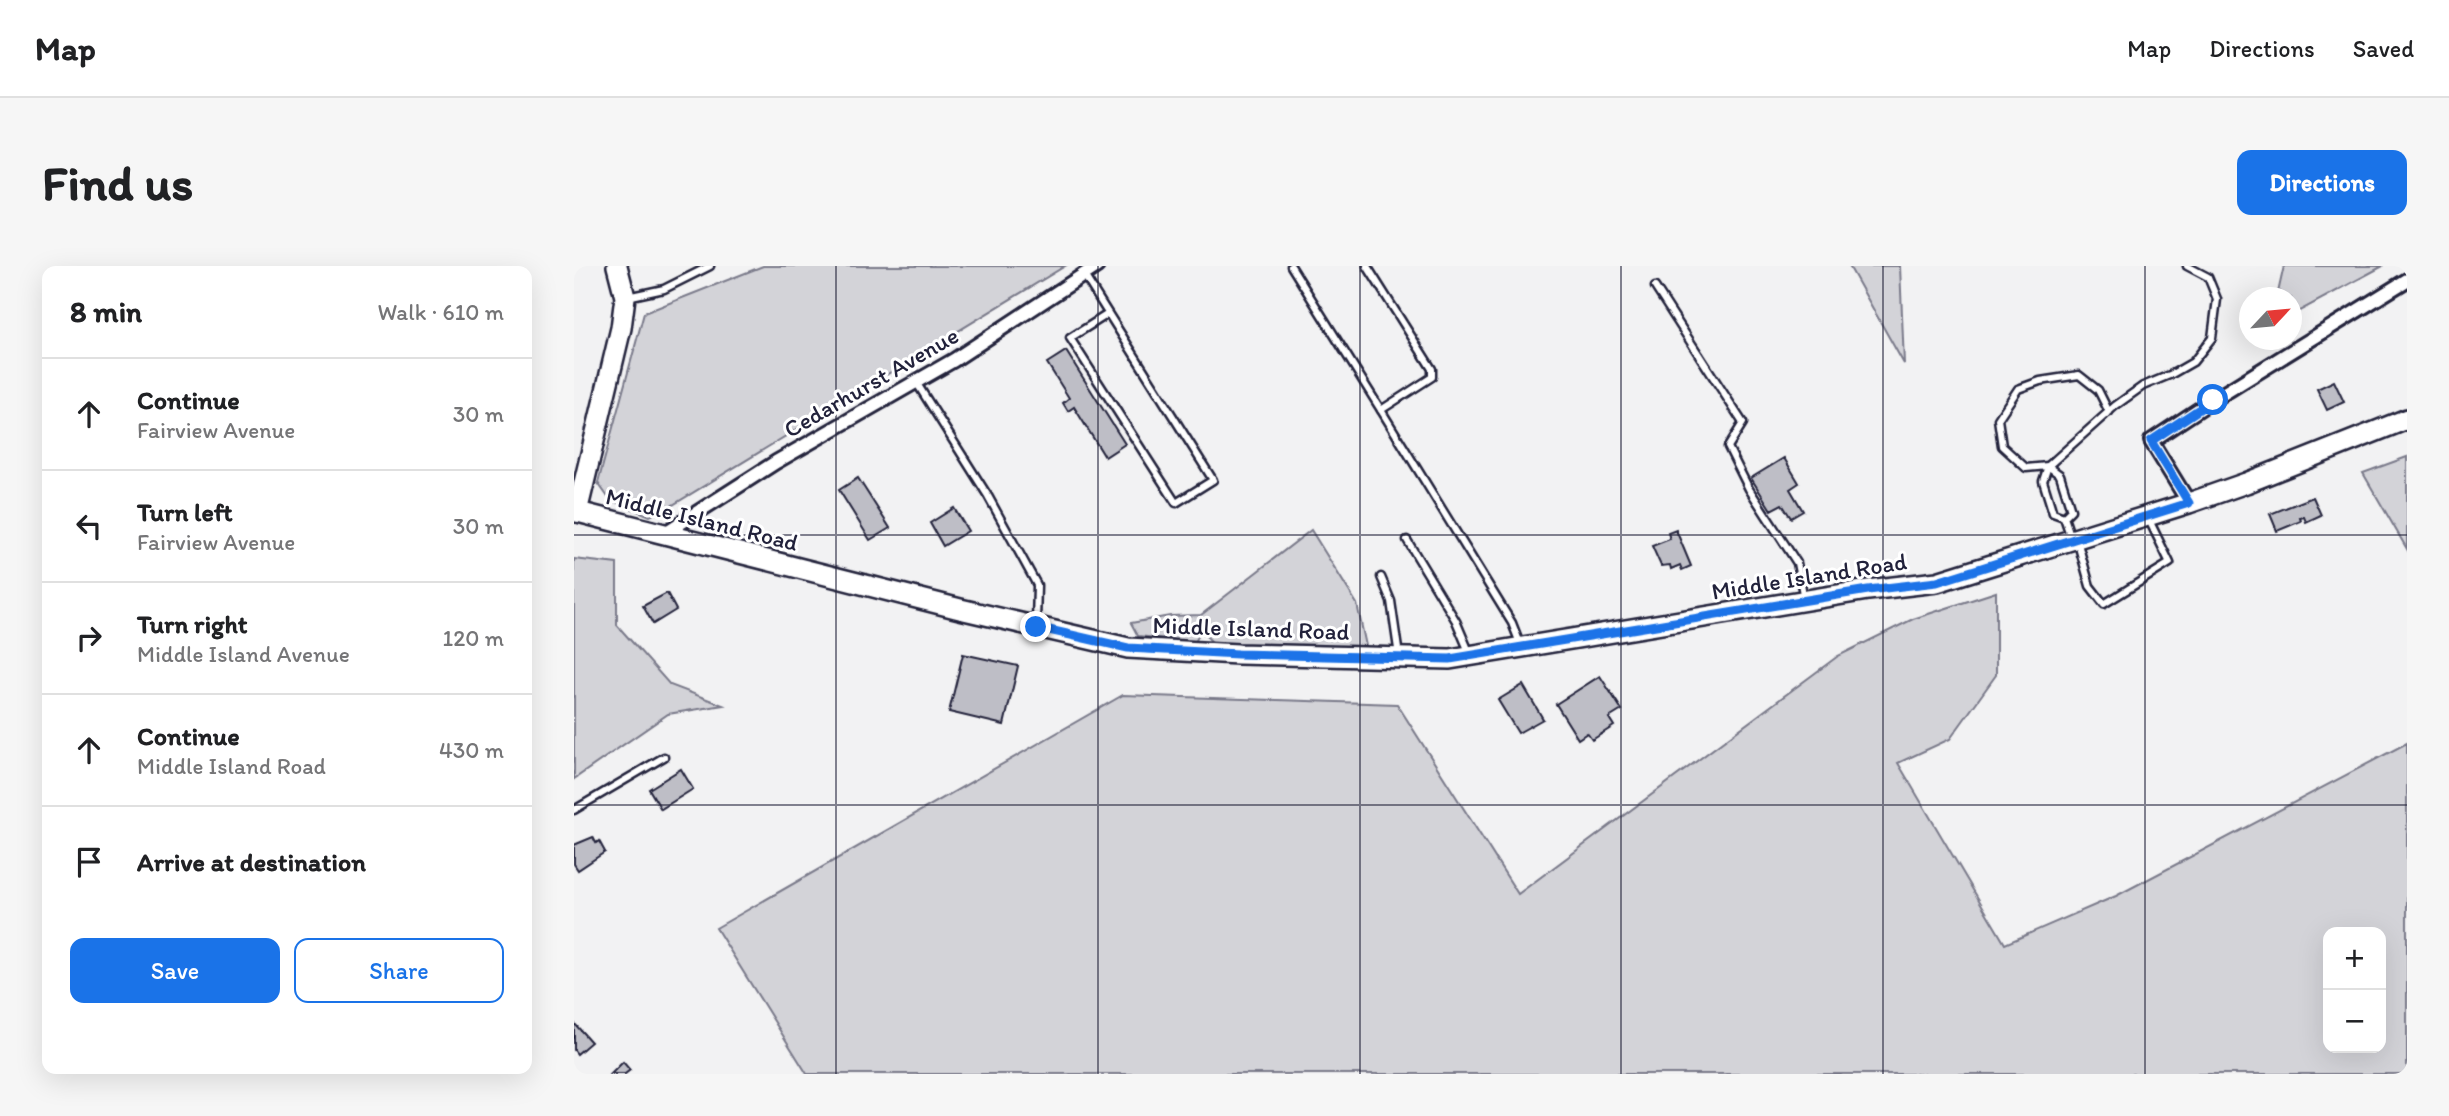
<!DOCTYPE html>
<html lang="en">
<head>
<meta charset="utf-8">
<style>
  body { margin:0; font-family:Itim,sans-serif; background:#f6f6f6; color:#202124 }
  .controls { position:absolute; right:21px; bottom:21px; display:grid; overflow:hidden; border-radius:14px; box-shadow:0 7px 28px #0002 }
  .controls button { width:63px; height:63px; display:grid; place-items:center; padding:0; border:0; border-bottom:2px solid #e0e0e0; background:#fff; color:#202124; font:35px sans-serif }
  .compass { position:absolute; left:1665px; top:21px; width:63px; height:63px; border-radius:50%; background:#fff; box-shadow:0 7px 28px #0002; rotate:64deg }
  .stop { position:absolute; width:21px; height:21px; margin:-16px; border:5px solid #1a73e8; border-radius:50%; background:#fff }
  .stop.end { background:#1a73e8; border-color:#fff; box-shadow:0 2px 7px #0008 }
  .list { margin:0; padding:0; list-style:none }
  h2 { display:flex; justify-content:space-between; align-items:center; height:91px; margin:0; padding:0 28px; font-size:30px }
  h2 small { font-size:23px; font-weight:400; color:#757577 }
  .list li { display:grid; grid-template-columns:46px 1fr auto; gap:21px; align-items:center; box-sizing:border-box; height:112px; padding:0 28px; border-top:2px solid #e0e0e0 }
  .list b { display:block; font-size:26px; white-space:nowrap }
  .list p { margin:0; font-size:23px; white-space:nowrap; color:#757577 }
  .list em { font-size:23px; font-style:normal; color:#757577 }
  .actions { display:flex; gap:14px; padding:21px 28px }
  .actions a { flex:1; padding:16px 0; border:2px solid #1a73e8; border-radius:14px; text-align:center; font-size:24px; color:#1a73e8 }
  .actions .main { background:#1a73e8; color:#fff }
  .icon { flex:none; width:38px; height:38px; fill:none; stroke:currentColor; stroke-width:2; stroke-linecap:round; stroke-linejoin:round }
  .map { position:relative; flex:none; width:1833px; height:808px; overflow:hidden; border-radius:14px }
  header { display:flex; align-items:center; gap:42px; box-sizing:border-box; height:98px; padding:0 35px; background:#fff; border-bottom:2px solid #e0e0e0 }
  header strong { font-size:33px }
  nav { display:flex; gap:38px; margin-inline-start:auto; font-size:24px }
  .intro { display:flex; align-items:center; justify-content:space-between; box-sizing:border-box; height:168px; padding:0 42px }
  h1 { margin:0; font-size:49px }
  .button { padding:18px 32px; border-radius:14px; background:#1a73e8; color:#fff; font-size:24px; font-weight:700 }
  main { display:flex; gap:42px; padding:0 42px }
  aside { flex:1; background:#fff; border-radius:14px; box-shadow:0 7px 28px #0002 }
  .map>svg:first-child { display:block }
</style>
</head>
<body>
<header>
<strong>Map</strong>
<nav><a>Map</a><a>Directions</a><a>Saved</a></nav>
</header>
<div class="intro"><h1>Find us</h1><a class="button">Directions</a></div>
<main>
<aside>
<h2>8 min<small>Walk · 610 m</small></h2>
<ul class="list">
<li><svg class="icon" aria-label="ahead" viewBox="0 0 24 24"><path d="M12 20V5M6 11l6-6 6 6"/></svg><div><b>Continue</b><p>Fairview Avenue</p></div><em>30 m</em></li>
<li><svg class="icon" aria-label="left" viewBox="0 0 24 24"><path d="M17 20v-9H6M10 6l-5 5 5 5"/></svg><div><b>Turn left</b><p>Fairview Avenue</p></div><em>30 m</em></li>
<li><svg class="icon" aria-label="right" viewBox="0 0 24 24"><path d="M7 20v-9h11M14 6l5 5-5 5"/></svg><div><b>Turn right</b><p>Middle Island Avenue</p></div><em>120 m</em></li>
<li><svg class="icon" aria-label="ahead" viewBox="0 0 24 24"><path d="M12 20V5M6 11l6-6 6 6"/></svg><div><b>Continue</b><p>Middle Island Road</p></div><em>430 m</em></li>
<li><svg class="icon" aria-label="arrive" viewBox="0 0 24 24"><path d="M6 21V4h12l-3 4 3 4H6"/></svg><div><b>Arrive at destination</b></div></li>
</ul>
<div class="actions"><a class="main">Save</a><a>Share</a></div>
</aside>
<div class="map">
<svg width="1833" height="808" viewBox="0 0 1833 808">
  <rect width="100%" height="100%" fill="#f2f2f3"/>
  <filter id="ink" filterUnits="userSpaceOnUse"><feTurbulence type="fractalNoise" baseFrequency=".0143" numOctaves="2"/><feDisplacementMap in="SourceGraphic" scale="14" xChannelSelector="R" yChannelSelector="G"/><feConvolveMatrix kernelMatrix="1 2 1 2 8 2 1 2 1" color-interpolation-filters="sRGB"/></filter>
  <g filter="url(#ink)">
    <g fill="#d3d3d8" stroke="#7a7a8a" stroke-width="2" fill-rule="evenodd">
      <path d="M189 0H491L97 240 76 250 36 234 24 217 70 47Z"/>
      <path d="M1275 0H1326L1330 98Z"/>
      <path d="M1710 0H1809L1718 49 1717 32 1703 31Z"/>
      <path d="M1833 191V283L1789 207Z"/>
      <path d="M737 264 783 338 792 380 715 382 639 377 627 365 621 376 564 370 557 357 596 350 627 349Z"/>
      <path d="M0 293 43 298V359L96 419 149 439 94 448 0 513Z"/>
      <path d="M1422 326V409L1376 473 1324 497 1431 678 1542 630 1833 477V808H233L142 662 549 429 823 438 944 628 1264 390 1339 353ZM1754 666H1807V782H1754Z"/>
    </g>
    <g fill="#bebec6" stroke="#22223b" stroke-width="2">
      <path d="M492 85 551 178 531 191 500 141 494 145 489 137 495 132 473 97Z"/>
      <path d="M1760 115 1770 136 1753 144 1743 123Z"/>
      <path d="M1210 192 1225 217 1216 223 1229 245 1217 252 1208 238 1197 244 1177 212Z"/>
      <path d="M284 212 316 262 296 274 265 224Z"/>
      <path d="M1739 231 1747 249 1732 256 1730 251 1726 252 1727 255 1703 265 1696 248Z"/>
      <path d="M380 242 394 265 369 280 356 257Z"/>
      <path d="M1102 264 1117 300 1108 304 1106 299 1097 303 1096 299 1087 300 1078 280 1096 273 1094 267Z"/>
      <path d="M93 327 102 344 79 358 69 340Z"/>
      <path d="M389 388 444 400 430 459 375 446Z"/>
      <path d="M1026 410 1048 444 1035 452 1040 460 1018 474 1013 467 1004 473 982 438Z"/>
      <path d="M949 419 969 453 944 467 924 434Z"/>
      <path d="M107 503 119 523 87 543 75 523Z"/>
      <path d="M19 571 22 577 25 575 31 586 4 604 0 598V579Z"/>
      <path d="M0 757 17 776 3 788 0 784Z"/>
      <path d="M49 796 56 804 51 808H37Z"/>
    </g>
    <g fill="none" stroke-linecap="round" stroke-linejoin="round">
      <g stroke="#22223b" stroke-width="11">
        <g id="lane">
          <path d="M717 0 807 144 858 111V103L793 0"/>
          <path d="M510 9 639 214 602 237 496 72 534 48"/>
          <path d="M1081 21 1169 157 1154 181 1175 223 1223 297 1230 333"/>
          <path d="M53 31 90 23 136 0"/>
          <path d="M342 116 414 230 463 319 462 357"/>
          <path d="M807 144 938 357 947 380"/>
          <path d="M1490 251 1479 247 1469 215 1474 200 1541 140 1569 120 1598 108 1619 96 1638 72 1643 33 1634 11 1613 0"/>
          <path d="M1490 251 1497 244 1486 209 1474 200 1452 202 1428 180 1424 153 1444 123 1466 115 1505 109 1524 124 1535 146"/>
          <path d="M1490 251 1497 272"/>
          <path d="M833 274 882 355 896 388"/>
          <path d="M1503 274 1516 320 1530 338 1596 297 1575 254"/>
          <path d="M807 311 817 335 825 390"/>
          <path d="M0 544 90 491"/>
        </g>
      </g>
      <g stroke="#22223b" stroke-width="18">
        <g id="street">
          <path d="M1615 237 1577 175 1639 134 1833 14"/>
          <path d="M91 267 202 196 380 94 523 0"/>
        </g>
      </g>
      <g stroke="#22223b" stroke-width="24">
        <g id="secondary">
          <path d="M0 245 386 343 554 382 664 388 876 393 1294 324 1363 316 1615 237 1672 217 1833 153"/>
          <path d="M3 246 47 62 51 31 43 0"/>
        </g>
      </g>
      <use href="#lane" stroke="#fff" stroke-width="6"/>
      <use href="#street" stroke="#fff" stroke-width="12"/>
      <use href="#secondary" stroke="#fff" stroke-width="19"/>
    </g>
  </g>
  <g fill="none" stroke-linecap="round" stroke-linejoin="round" filter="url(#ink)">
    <path stroke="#1a73e8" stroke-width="9" d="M462 361 554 382 664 388 876 393 1294 324 1363 316 1615 237 1577 175 1639 134"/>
  </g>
  <path fill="none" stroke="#22223b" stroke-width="2" stroke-opacity="0.55" d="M262 0V808M524 0V808M786 0V808M1047 0V808M1309 0V808M1571 0V808M0 269H1833M0 539H1833"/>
  <g text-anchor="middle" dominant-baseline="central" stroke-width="6" stroke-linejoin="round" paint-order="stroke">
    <g font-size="24" fill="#22223b" stroke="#fff">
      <text transform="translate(297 116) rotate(-30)">Cedarhurst Avenue</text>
      <text transform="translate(128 253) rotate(14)">Middle Island Road</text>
      <text transform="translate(1235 310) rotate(-9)">Middle Island Road</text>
      <text transform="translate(677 362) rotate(2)">Middle Island Road</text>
    </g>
  </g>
</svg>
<div class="controls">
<button>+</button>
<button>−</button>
</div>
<svg class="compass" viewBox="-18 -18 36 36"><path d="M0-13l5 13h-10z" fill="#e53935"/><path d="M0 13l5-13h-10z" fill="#757577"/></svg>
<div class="stop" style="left:1639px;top:134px"></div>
<div class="stop end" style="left:462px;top:361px"></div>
</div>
</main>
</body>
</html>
